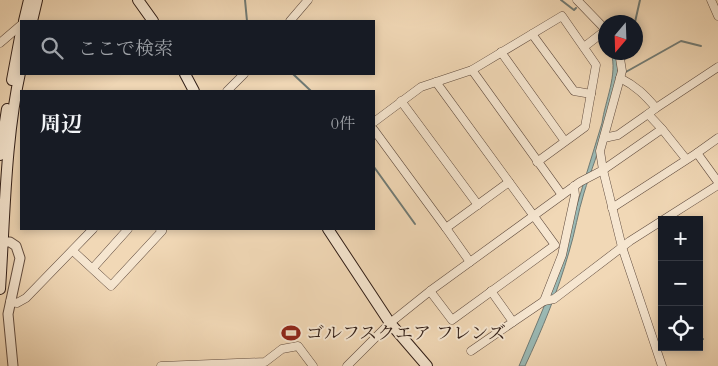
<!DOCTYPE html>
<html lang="ja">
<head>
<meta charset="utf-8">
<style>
  body { margin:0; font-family:Cardo,"Noto Serif JP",serif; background:#20242c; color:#f1f3f6 }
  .controls { position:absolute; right:15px; bottom:15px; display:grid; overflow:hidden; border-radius:0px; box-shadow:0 2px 8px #0003 }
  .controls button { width:45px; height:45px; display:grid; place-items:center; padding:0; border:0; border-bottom:1px solid #363941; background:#171b24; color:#f1f3f6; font:25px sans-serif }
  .compass { position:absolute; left:598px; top:15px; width:45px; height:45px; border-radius:50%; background:#171b24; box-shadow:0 2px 8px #0003; rotate:199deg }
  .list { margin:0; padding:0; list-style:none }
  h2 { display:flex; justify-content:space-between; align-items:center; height:65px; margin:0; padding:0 20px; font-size:21px }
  h2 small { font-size:16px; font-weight:400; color:#9ea1a6 }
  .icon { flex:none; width:28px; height:28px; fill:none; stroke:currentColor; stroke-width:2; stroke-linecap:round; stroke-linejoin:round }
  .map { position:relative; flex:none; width:718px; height:366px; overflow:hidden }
  .search { position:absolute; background:#171b24; box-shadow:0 2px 8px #0003; left:20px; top:20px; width:355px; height:55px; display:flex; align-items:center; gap:12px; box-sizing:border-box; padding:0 18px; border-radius:0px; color:#9ea1a6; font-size:19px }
  .panel { position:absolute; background:#171b24; box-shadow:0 2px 8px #0003; left:20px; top:90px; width:355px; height:140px; border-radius:0px }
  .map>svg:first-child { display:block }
</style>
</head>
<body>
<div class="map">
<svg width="718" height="366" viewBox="0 0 718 366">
  <rect width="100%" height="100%" fill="#f1d8b6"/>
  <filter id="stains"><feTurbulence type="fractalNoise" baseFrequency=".004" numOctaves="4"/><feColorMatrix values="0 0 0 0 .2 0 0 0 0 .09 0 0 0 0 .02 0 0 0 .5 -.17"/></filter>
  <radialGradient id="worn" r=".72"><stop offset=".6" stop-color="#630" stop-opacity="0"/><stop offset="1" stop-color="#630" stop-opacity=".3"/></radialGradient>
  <path fill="#9bb9b4" stroke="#717b75" d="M611 53H617C623 92 596 154 584 193 578 212 575 233 569 252 558 291 542 330 525 366H519L551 290 602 123C605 101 618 74 611 53Z"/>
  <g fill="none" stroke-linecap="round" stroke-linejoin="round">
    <g stroke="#717b75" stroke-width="2">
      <path d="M245 0 247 21"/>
      <path d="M561 0 574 10 576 8"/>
      <path d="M635 22 640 0"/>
      <path d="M624 60 628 52"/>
      <path d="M624 73 681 41 701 46"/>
      <path d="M293 74 311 91"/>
      <path d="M374 167 415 224"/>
      <path d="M699 342 703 339"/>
    </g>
    <g stroke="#614c3f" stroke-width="9">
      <g id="minor">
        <path d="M577 0 606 30"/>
        <path d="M711 0 718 16"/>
        <path d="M290 21 308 0"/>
        <path d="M532 34 574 91 591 94"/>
        <path d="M0 43 21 25"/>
        <path d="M584 47 606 30"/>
        <path d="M501 52 564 140"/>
        <path d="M619 52 622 71 600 151 603 170 622 247 662 366"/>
        <path d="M472 70 562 195"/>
        <path d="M620 78C636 86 645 95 656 108L648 114 662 129"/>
        <path d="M227 91 244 74"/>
        <path d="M401 101 478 205"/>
        <path d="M656 108 718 67"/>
        <path d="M374 122 421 87 472 70 562 16 596 65 585 127 537 162"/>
        <path d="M374 130 446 228 509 182"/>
        <path d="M604 138 618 135 648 114"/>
        <path d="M718 138 697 153 718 182"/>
        <path d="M612 208 697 153"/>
        <path d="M446 228 470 262"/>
        <path d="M73 251 111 286 162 231 160 229"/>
        <path d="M93 268 128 229"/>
        <path d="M430 291 452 320 555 245 436 82"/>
        <path d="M544 301 554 299 630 241 718 185"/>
        <path d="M10 302 17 303 26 298 93 229"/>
        <path d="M513 322 544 301 562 255 575 195 574 186"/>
        <path d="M471 351 513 322 491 291"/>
        <path d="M161 366 265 362 282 349 298 346 313 366"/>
        <path d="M347 366 390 323 430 291 580 182 603 170 662 129 686 159"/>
      </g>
    </g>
    <g stroke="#614c3f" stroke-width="11">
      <path id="tertiary" d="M0 242H10L16 246 20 258 8 314 13 366"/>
    </g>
    <g stroke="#311e17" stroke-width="12">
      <g id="secondary">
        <path d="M138 0 153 21"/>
        <path d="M24 21 29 0"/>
        <path d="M32 21 37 0"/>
        <path d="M185 74 194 91"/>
        <path d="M12 80 21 32"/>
        <path d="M0 155 7 109"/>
        <path d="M328 229 390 323 427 366"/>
        <path d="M0 289C5 215 5 140 21 68"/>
      </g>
    </g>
    <use href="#minor" stroke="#f6e6d0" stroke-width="8"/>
    <use href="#tertiary" stroke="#f6e6d0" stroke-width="9"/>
    <use href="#secondary" stroke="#f6e6d0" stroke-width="10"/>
  </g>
  <defs>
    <g id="stadium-bare" transform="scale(1.5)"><path d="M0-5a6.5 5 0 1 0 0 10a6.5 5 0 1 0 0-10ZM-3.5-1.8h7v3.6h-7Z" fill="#8f2418" stroke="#f6e6d0" stroke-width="2.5" paint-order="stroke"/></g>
  </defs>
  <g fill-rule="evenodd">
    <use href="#stadium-bare" x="291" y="333"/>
  </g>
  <g text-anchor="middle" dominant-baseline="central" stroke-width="4" stroke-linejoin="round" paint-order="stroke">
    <g font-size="18" fill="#311e17" stroke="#f6e6d0" text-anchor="start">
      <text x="306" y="333">ゴルフスクエア フレンズ</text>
    </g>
  </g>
  <rect width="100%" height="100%" filter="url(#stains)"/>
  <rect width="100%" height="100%" fill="url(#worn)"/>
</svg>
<div class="controls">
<button>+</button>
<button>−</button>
<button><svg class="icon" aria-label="locate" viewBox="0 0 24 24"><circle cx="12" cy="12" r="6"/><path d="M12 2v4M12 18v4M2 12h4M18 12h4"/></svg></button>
</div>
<svg class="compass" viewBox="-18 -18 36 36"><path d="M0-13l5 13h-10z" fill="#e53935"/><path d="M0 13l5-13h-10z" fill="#9ea1a6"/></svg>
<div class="search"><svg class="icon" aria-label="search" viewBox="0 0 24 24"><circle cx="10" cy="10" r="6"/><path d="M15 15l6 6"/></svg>ここで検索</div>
<section class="panel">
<h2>周辺<small>0件</small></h2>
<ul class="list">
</ul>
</section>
</div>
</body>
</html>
